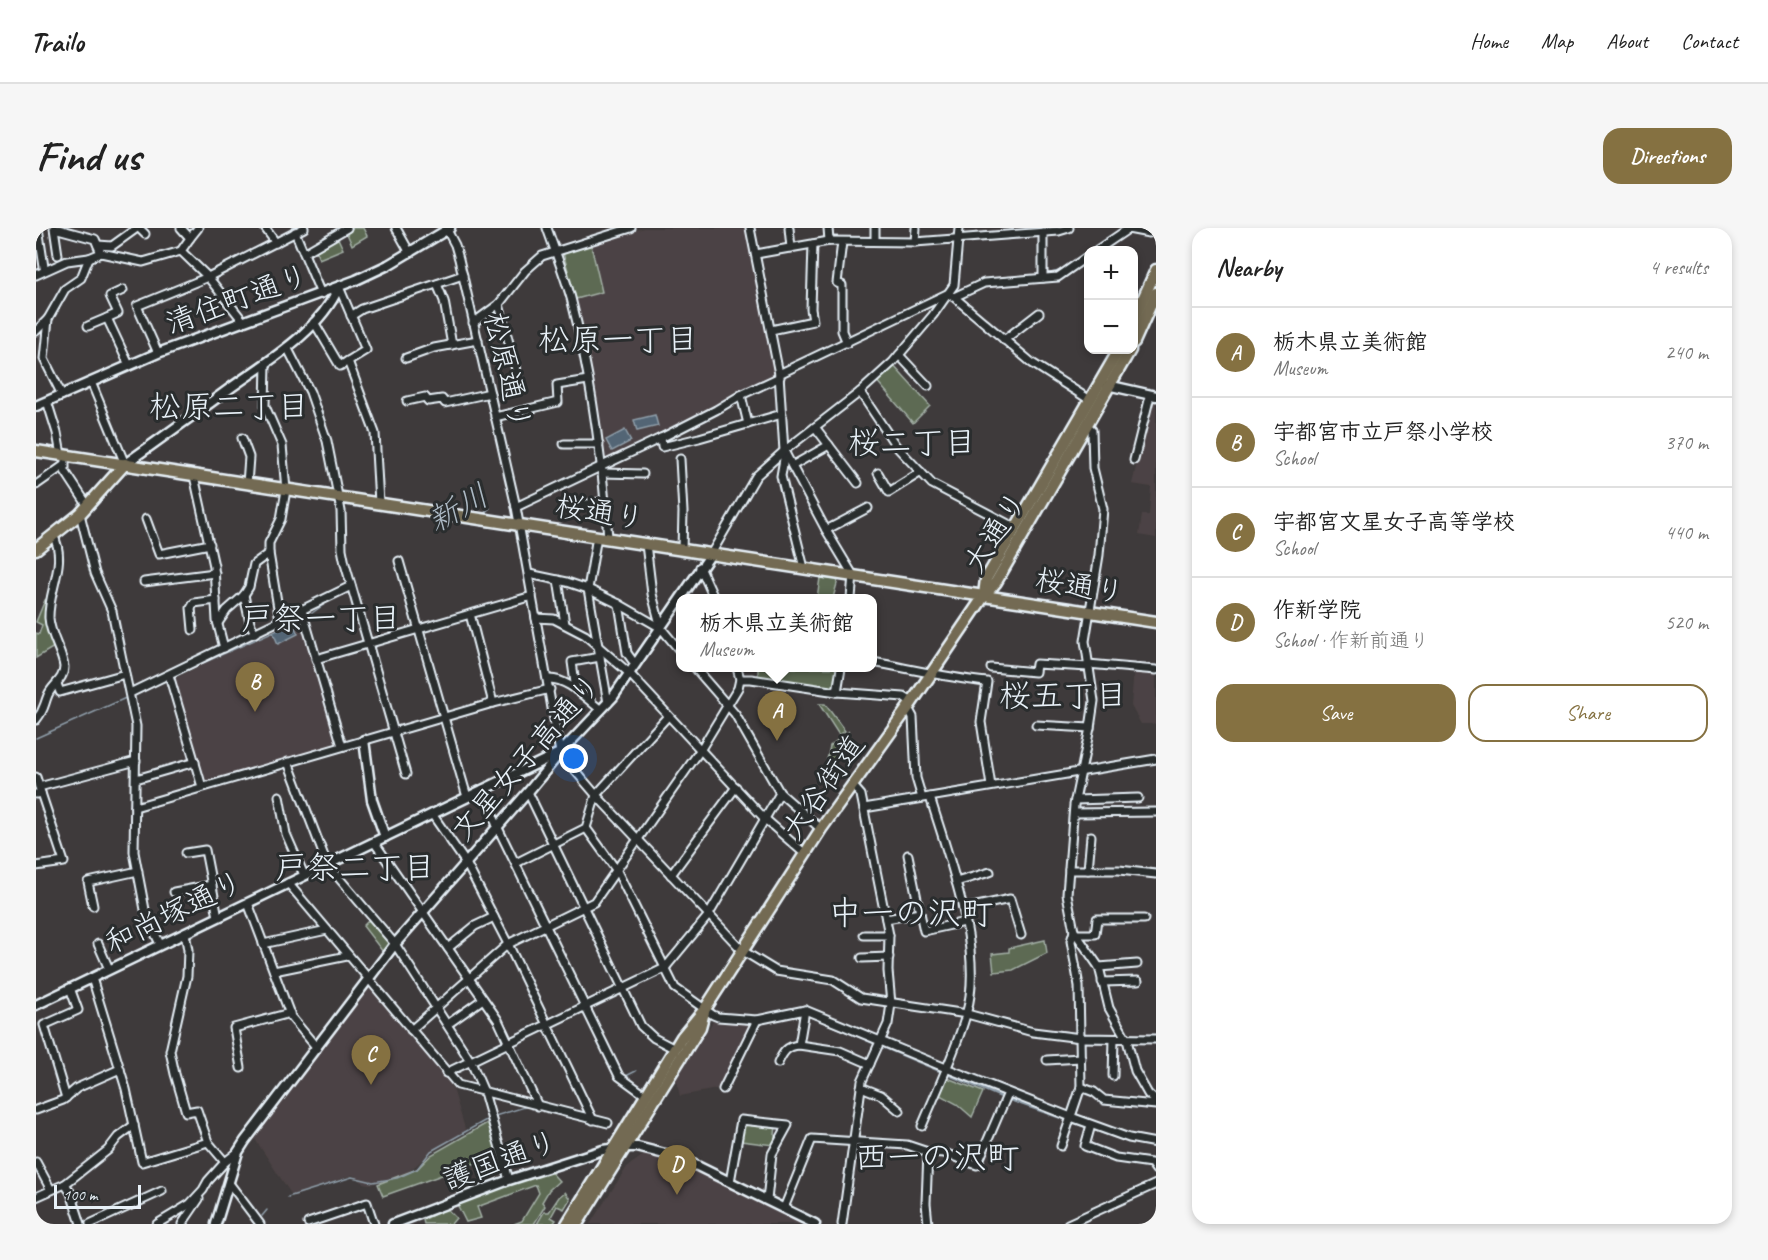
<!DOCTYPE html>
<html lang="en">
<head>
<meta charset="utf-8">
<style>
  body { margin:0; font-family:Caveat,"Klee One",sans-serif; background:#f6f6f6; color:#222 }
  .controls { position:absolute; right:18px; top:18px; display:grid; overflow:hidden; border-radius:12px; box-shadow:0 3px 9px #0003 }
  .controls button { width:54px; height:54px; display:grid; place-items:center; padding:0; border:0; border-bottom:2px solid #e0e0e0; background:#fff; color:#222; font:30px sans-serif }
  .scale { position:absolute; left:18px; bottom:15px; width:87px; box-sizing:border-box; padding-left:6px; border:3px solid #e8f1f8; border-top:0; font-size:16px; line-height:21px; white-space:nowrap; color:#e8f1f8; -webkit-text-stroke:4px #2a2d2e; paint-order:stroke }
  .you { position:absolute; left:538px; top:531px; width:21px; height:21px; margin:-15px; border:4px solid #fff; border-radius:50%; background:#1a73e8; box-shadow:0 0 0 9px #1a73e833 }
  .badge { display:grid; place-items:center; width:39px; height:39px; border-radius:50%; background:#857141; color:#fff; font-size:20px; font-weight:700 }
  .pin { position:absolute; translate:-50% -50px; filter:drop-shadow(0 2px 3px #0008) }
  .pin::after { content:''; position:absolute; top:32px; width:21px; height:18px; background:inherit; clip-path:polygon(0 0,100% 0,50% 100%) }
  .popup { position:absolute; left:640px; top:366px; width:201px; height:78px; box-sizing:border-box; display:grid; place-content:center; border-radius:12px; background:#fff; filter:drop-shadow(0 2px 4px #0005); font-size:20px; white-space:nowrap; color:#767676 }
  .popup b { font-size:22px; color:#222 }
  .popup::after { content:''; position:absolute; left:50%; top:100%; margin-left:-12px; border:12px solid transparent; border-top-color:#fff }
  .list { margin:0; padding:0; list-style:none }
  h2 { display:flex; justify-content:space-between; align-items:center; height:78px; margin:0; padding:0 24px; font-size:26px }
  h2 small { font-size:20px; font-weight:400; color:#767676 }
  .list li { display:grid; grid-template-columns:39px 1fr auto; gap:18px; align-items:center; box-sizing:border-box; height:90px; padding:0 24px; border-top:2px solid #e0e0e0 }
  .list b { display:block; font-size:22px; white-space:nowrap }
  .list p { margin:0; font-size:20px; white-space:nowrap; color:#767676 }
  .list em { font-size:20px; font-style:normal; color:#767676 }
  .actions { display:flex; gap:12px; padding:18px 24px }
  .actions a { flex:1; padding:14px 0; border:2px solid #857141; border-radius:18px; text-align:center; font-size:21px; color:#857141 }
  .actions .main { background:#857141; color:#fff }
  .map { position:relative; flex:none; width:1120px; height:996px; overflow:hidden; border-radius:18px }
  header { display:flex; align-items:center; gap:36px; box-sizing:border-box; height:84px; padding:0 30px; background:#fff; border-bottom:2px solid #e0e0e0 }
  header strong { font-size:28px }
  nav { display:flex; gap:33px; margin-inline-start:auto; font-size:21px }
  .intro { display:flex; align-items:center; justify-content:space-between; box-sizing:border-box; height:144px; padding:0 36px }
  h1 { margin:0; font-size:42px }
  .button { padding:15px 27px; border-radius:18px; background:#857141; color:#fff; font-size:21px; font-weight:700 }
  main { display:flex; gap:36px; padding:0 36px }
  aside { flex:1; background:#fff; border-radius:18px; box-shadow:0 3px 9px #0003 }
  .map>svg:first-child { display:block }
</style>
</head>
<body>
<header>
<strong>Trailo</strong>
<nav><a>Home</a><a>Map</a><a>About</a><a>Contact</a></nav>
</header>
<div class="intro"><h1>Find us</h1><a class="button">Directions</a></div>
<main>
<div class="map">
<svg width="1120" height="996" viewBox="0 0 1120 996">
  <rect width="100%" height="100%" fill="#3e3a3b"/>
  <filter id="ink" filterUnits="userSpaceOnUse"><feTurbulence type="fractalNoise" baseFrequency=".0167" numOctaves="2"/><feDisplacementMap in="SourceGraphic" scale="12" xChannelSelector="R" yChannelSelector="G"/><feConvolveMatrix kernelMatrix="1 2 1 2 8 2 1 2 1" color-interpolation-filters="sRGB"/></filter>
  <g filter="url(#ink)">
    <g fill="#4c4344">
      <path d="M608 0H709L741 146 570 231 551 121 523 24Z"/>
      <path d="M1116 171 1120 172V310L1103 307 1106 287H1113L1115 259 1096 256Z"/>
      <path d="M264 386 301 516 169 557 136 452Z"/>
      <path d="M1098 440 1120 443V496H1105L1095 478Z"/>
      <path d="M331 757 411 851 418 864 430 904 393 926 369 947 354 953 333 956 327 955 317 947 257 969 217 908 291 812Z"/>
      <path d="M682 790 712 794 714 797 686 860 644 868 640 851 678 792Z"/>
      <path d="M609 926 651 938 768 996H554L591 939Z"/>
    </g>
    <g fill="#5d6b52" stroke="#a2aea5" stroke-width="1.5">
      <path d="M311 0H327L331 8 316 17 309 1Z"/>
      <path d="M300 6 307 21 283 31 278 19Z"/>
      <path d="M555 17 566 64 540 71 527 25Z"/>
      <path d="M857 137 894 178 877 195 840 152Z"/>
      <path d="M784 350 802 352 797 370H781Z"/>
      <path d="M14 368 18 419 0 430V405L3 406 6 397 0 394 9 372Z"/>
      <path d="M722 440H803L800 459 798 461 722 449Z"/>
      <path d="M783 476H789L809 503 803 507Z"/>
      <path d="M813 503 796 539 791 532 794 518Z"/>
      <path d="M334 691 353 714 347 724 327 698Z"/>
      <path d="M1009 712 1011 725 977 742 958 744 956 726 973 724V720Z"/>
      <path d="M909 849 947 864 936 889 921 876 902 866Z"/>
      <path d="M453 894 462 927 347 968 342 956 381 941 395 927Z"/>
      <path d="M708 894 740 897 738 917 705 913Z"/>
      <path d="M513 942 523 953 513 962 506 974 509 978 498 996H478L486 993 503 965 500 957 441 979 445 990 430 994 421 976Z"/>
      <path d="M529 964 534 971 528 981 521 978 515 989 520 992 517 996H501L508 984H513L523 969Z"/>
      <path d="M410 980 420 990 415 996H388L387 992Z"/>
    </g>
    <g fill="#526575" stroke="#8e9da9" stroke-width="1.5">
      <path d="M619 187 622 198 601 203 598 192Z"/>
      <path d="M589 202 595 213 576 223 570 212Z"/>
      <path d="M257 395 262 406 242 416 237 404Z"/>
      <path d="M770 785 964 868 1087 910 1086 912 964 869 770 787Z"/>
    </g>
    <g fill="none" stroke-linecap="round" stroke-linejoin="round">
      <g stroke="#8e9da9" stroke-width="1.5">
        <path d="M1011 46 1023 43"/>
        <path d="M447 286 454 280"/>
        <path d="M272 388 297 370"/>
        <path d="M138 448 265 391"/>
        <path d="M116 458 131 452"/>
        <path d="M0 510 92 469"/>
        <path d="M588 849 600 843"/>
        <path d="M459 888 492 878"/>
        <path d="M1087 912 1100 915"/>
        <path d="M252 969 316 949 337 954 361 950 381 941 395 923 452 891"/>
        <path d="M226 988 231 982"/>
      </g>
      <g stroke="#e8f1f8" stroke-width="11">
        <g id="minor">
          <path d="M2 0 8 39"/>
          <path d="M18 0 22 27"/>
          <path d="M103 0 109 6"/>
          <path d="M145 0 154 10 145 23 172 49 207 93"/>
          <path d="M229 0 240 15"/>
          <path d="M360 0 374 25"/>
          <path d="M511 0C519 23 528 46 535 70 555 148 566 229 572 310"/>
          <path d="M714 0 743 146 748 223 790 302 817 347 815 370"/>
          <path d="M753 0 755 20"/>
          <path d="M792 0 793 13"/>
          <path d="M839 0V13"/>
          <path d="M1118 0H1120"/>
          <path d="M22 1 59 11 65 25 107 34 145 23"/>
          <path d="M411 2 419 17 423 31 480 279 524 525 560 567 707 723 740 743 797 752 825 770 931 786 997 804 1045 810 1120 811"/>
          <path d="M259 4 285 66"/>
          <path d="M154 10 162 0"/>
          <path d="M806 14 801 55 806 57V103L811 115"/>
          <path d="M879 14 880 0"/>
          <path d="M62 17 76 18 101 0"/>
          <path d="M1061 22 1092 1 1113 5"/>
          <path d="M268 25 311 0"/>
          <path d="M720 26 793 13 879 14 1023 3 1033 0"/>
          <path d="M0 47 31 33 53 30"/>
          <path d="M1007 50V4"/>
          <path d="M401 56 408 73 416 117"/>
          <path d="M303 59 330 122 312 133"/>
          <path d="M918 69 948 55 1022 49 1052 28"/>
          <path d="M463 76 482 150"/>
          <path d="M315 88 326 81 427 47"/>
          <path d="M71 90 82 85 74 68 87 62"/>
          <path d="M278 94 304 138 312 133 339 205 343 275"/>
          <path d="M437 95 463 76 489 43 506 28 595 0"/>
          <path d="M52 98 71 90 93 137"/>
          <path d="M735 102 777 93 775 81 777 16"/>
          <path d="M0 103 12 91"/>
          <path d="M968 112 1003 85"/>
          <path d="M251 119 274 164 291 213 305 283 306 321 309 336 370 546"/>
          <path d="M122 125 101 78 172 49 268 0"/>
          <path d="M863 127 892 158"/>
          <path d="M370 130 398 120 442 112"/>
          <path d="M743 146 911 66 918 69 996 135 1054 172"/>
          <path d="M55 154 89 236"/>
          <path d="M824 164 860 218 896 256 980 300"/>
          <path d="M26 167 8 131 12 91 29 61 45 50 53 30 65 25"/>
          <path d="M705 167 712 196"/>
          <path d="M11 173 21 205 25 227"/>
          <path d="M371 173 389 169 392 173 406 171 409 175 454 165"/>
          <path d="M459 189 522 174 521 157 552 152"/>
          <path d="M779 199 822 255"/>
          <path d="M206 210 213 229 211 256"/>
          <path d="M625 210 626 219 663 210 746 186"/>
          <path d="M528 216H563"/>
          <path d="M749 225 745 248 768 340"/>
          <path d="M29 227V243L52 278"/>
          <path d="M644 231 647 284 646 322"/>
          <path d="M1098 232 1114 168"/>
          <path d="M756 238 793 217"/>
          <path d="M567 245 607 246"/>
          <path d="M842 245 853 264 885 244"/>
          <path d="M158 248 178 338 181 393 188 420"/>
          <path d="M0 257 27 238"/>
          <path d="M544 277 570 273"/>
          <path d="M480 279 625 210 680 182 705 167 744 149"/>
          <path d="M44 286 59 345 76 383 100 498 98 624 110 687 124 716"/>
          <path d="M110 291 123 326 174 316"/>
          <path d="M790 302 832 280"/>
          <path d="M561 308 552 361 572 475"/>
          <path d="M610 316 616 366 625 400"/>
          <path d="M233 325 244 392"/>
          <path d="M675 326 720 248 748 223 824 164 857 134 897 87 918 57 923 0"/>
          <path d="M363 333 431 569"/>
          <path d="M664 339 678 370"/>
          <path d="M493 346 531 354 552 361 583 376 625 400 645 424"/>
          <path d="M522 352 529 396"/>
          <path d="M108 354 179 345"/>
          <path d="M208 367 214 395 219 405"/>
          <path d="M583 376 591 425 599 436"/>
          <path d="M266 382 306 518"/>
          <path d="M434 386 457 475"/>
          <path d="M500 390 518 391 549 407 593 445 728 590 769 626"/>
          <path d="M182 395 191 382 208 367 213 359 218 336 233 325V315L245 291 250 262 246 217 229 178 230 135"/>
          <path d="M157 402 155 380 158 375 180 372"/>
          <path d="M280 431 496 368"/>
          <path d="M837 434C875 441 913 450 951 454L945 494 955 558"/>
          <path d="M1052 436 1120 442"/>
          <path d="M659 440 699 486 744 565 785 601"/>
          <path d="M955 440 999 444 1000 436 1053 439"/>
          <path d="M133 447 166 559"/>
          <path d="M512 451C532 450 549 470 565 482"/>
          <path d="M704 451H715L801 464 868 469 876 474"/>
          <path d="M21 456 24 464 89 446"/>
          <path d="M540 462 536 434 564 429"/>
          <path d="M801 464 805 440"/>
          <path d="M94 465 315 358"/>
          <path d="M872 480 877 489 880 550 886 570"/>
          <path d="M0 492C9 481 7 479 12 467 16 457 28 452 28 439 27 426 14 407 13 390 12 362 32 334 17 307"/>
          <path d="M1000 497 1054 500"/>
          <path d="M252 534 291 636 359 716 435 834 448 864 473 952"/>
          <path d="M0 549 5 565 0 566"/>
          <path d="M100 551 159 534"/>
          <path d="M3 559 100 533"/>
          <path d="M447 561 461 598 583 848 609 867"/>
          <path d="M492 564 605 798 618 810 639 821"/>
          <path d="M243 568 250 606 268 647"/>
          <path d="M1039 572 1102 570"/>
          <path d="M99 579 457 475 514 461"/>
          <path d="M828 580 1120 531"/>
          <path d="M1038 585 1120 584"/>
          <path d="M396 586 430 635 472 716 557 892"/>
          <path d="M550 600 581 643 639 760 677 787 682 789 721 792 769 782 910 840 1035 889 1093 910 1120 915"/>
          <path d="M338 614 462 792 502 878"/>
          <path d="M150 625 169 622 182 689"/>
          <path d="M872 627 884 685"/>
          <path d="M480 635 550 600 560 567 632 488"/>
          <path d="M0 638 28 634 5 565"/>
          <path d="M1033 642H1083L1120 646"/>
          <path d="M1052 642 1055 608"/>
          <path d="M635 647 700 559"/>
          <path d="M920 654 954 644"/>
          <path d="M252 655 422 857 572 895"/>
          <path d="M138 664 176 657"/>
          <path d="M212 675 255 789 281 820"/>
          <path d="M57 678 52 654 102 643"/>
          <path d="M927 681 974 671 985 707"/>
          <path d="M850 691 884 685 888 703 929 694"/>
          <path d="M1038 703 1063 739 1073 780 1091 812 1099 843 1112 866 1120 873"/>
          <path d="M149 705 152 722 151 748 134 823 139 846 150 884 161 882 172 914"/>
          <path d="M1040 706H1059L1061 691H1108"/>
          <path d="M828 707H853"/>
          <path d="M62 716 73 741"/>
          <path d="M227 716 291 702"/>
          <path d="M412 720 439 698 458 689"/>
          <path d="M826 730 853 729"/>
          <path d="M1063 739 1101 736"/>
          <path d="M238 743 311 728"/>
          <path d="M56 750 90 861 106 934 172 914 189 934"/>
          <path d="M1066 754 1102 753"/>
          <path d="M412 796 447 771"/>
          <path d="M375 802 472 716 558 674 665 521 702 460 704 451 701 440"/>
          <path d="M763 817 804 823 834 836"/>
          <path d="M1011 832 1045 830"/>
          <path d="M742 835C747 824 751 818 763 817L769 782"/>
          <path d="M205 840 198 800 254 785"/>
          <path d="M410 845 629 740 672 688 744 565"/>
          <path d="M1077 848 1078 811"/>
          <path d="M825 859 845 867 864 883"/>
          <path d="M1045 859 1058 864 1068 872 1120 877"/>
          <path d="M687 861 721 792"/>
          <path d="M30 870 8 797 42 782 34 760"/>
          <path d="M0 882 27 872 41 860 84 841"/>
          <path d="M1055 897 1049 918 1080 930 1115 935 1120 942"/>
          <path d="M886 898C901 862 919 825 930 787 949 723 913 631 894 569"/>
          <path d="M1025 918 1045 859 1043 758 1035 713 1038 703 1031 666 1038 577 1054 500 1058 473 1049 413 1063 327 1067 281 1057 240 1056 202 1051 197"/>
          <path d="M892 924 908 925 941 937 972 865"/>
          <path d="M0 934 15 962"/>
          <path d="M694 954 705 892 752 897 736 926 731 972"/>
          <path d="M193 955 224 996"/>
          <path d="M29 956 35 965 45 996"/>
          <path d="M0 969 29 956 72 922 82 909 98 897"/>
          <path d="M748 980 776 911 871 917 892 924 890 975 892 996"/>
          <path d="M272 995 331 975 338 996"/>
          <path d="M54 996 126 963"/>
          <path d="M121 996 154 976 167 962 172 953 189 934 202 924"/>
          <path d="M146 996 163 971"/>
          <path d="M806 996 826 853 852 796 855 776 852 743 853 707 825 567 817 558"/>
          <path d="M1032 996 1120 956"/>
        </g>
      </g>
      <g stroke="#e8f1f8" stroke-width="13">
        <g id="tertiary">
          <path d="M1071 157 1120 168"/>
          <path d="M0 178 122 125 320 52 352 37 414 0"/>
          <path d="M89 236C124 211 159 186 193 161 232 133 282 105 303 59"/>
          <path d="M328 512 336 572 349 609"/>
          <path d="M0 777 521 526"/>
          <path d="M180 996 202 924 209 913 359 716 492 564 524 525 577 469 675 326"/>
          <path d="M357 996 473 952 567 922 588 919H601L645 930 779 996"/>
        </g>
      </g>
      <g stroke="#e8f1f8" stroke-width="15">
        <g id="primary">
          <path d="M0 321 44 286 89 236"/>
          <path d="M531 996 646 809 669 781 785 601 874 477 948 368 1120 394"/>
          <path d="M541 996 664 799 668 784"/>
        </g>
      </g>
      <g stroke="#e8f1f8" stroke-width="15">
        <g id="trunk">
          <path d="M1098 91 1120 42"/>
          <path d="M1098 114 1120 65"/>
          <path d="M0 223 948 368"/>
          <path d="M948 367 950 351 1083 122"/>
          <path d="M948 368 960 354 1094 122"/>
        </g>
      </g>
      <use href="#minor" stroke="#2a2d2e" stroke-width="7"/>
      <use href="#tertiary" stroke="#2a2d2e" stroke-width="8"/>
      <use href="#primary" stroke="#736b52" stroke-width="10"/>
      <use href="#trunk" stroke="#736b52" stroke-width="10"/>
    </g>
  </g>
  <g text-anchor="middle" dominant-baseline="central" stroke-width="6" stroke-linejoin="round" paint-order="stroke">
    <g font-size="30" fill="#e8f1f8" stroke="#2a2d2e">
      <text transform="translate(201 71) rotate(-20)">清住町通り</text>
      <text transform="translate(472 143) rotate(77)">松原通り</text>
      <text transform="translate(564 284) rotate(9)">桜通り</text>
      <text transform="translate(959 304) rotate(-57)">大通り</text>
      <text transform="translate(1044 358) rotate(9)">桜通り</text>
      <text transform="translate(490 529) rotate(-49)">文星女子高通り</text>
      <text transform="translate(787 559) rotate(-55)">大谷街道</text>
      <text transform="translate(138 684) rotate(-26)">和尚塚通り</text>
      <text transform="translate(464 932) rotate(-20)">護国通り</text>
    </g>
    <g font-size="32" fill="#e8f1f8" stroke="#2a2d2e">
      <text x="582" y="111">松原一丁目</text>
      <text x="193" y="178">松原二丁目</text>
      <text x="876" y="214">桜二丁目</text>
      <text x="285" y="390">戸祭一丁目</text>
      <text x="1027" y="467">桜五丁目</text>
      <text x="319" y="639">戸祭二丁目</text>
    </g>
    <g font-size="32" font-style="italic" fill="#acb9c4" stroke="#2a2d2e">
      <text transform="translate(422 280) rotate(-29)">新川</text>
    </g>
    <g font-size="33" fill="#e8f1f8" stroke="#2a2d2e">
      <text x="875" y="685">中一の沢町</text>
      <text x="901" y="929">西一の沢町</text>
    </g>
  </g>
</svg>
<div class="controls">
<button>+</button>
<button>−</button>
</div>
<div class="scale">100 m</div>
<div class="you"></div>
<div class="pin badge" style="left:741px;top:513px">A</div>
<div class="popup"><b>栃木県立美術館</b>Museum</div>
<div class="pin badge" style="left:219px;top:484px">B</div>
<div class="pin badge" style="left:335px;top:857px">C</div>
<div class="pin badge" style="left:641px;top:967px">D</div>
</div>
<aside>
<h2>Nearby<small>4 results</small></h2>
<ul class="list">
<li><span class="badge">A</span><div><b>栃木県立美術館</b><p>Museum</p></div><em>240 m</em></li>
<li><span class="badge">B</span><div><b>宇都宮市立戸祭小学校</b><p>School</p></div><em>370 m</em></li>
<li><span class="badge">C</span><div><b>宇都宮文星女子高等学校</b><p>School</p></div><em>440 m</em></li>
<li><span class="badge">D</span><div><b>作新学院</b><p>School · 作新前通り</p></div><em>520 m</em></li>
</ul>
<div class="actions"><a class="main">Save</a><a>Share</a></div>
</aside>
</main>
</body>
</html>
